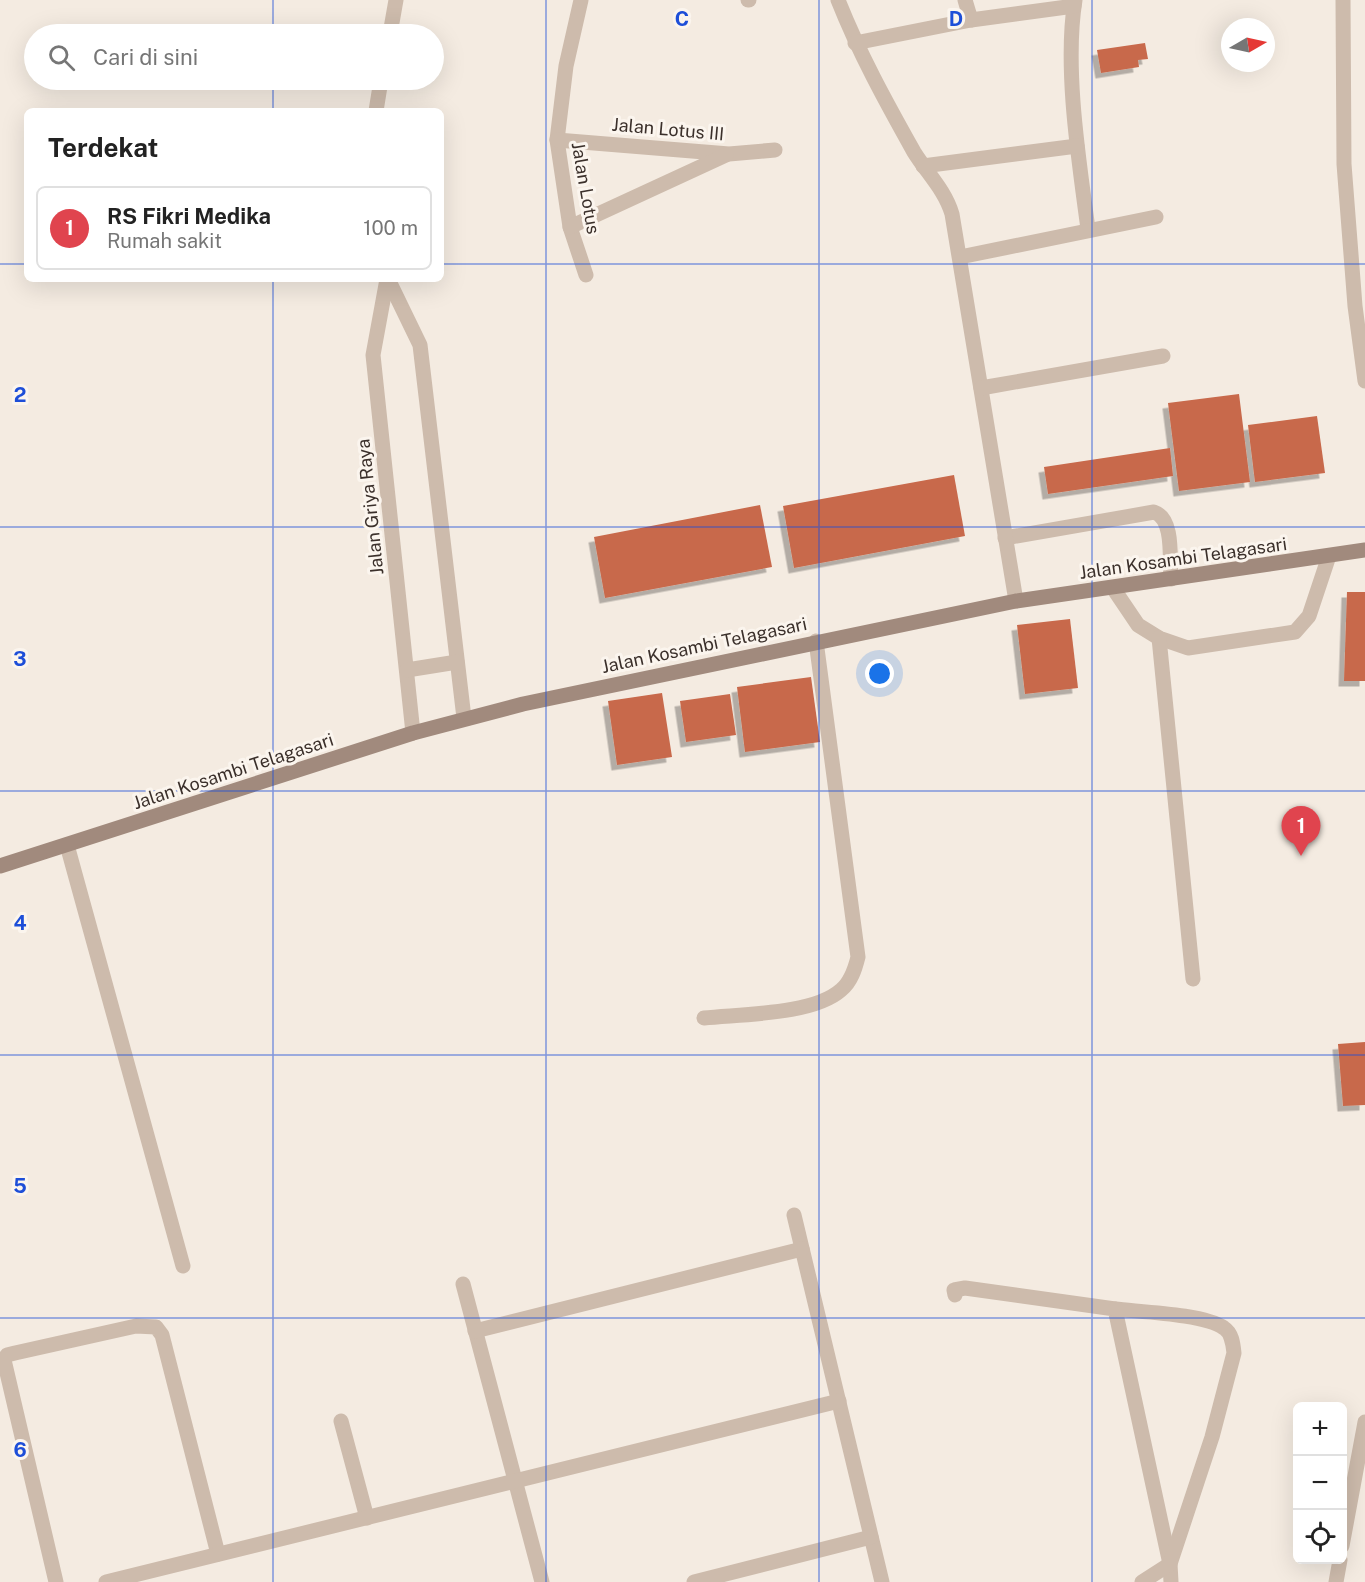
<!DOCTYPE html>
<html lang="id">
<head>
<meta charset="utf-8">
<style>
  body { margin:0; font-family:"Public Sans",sans-serif; background:#f2f2f2; color:#222 }
  .controls { position:absolute; right:18px; bottom:18px; display:grid; overflow:hidden; border-radius:9px; box-shadow:0 6px 24px #0002 }
  .controls button { width:54px; height:54px; display:grid; place-items:center; padding:0; border:0; border-bottom:2px solid #e0e0e0; background:#fff; color:#222; font:30px sans-serif }
  .compass { position:absolute; left:1221px; top:18px; width:54px; height:54px; border-radius:50%; background:#fff; box-shadow:0 6px 24px #0002; rotate:81deg }
  .you { position:absolute; left:880px; top:674px; width:21px; height:21px; margin:-15px; border:4px solid #fff; border-radius:50%; background:#1a73e8; box-shadow:0 0 0 9px #1a73e833 }
  .badge { display:grid; place-items:center; width:39px; height:39px; border-radius:50%; background:#1f5a5e; color:#fff; font-size:20px; font-weight:700 }
  .pin { position:absolute; translate:-50% -50px; filter:drop-shadow(0 2px 3px #0008) }
  .pin::after { content:''; position:absolute; top:32px; width:21px; height:18px; background:inherit; clip-path:polygon(0 0,100% 0,50% 100%) }
  .list { margin:0; padding:0; list-style:none }
  h2 { display:flex; justify-content:space-between; align-items:center; height:78px; margin:0; padding:0 24px; font-size:26px }
  h2 small { font-size:20px; font-weight:400; color:#767676 }
  .list li { display:grid; grid-template-columns:39px 1fr auto; gap:18px; align-items:center; box-sizing:border-box; height:84px; margin:0 12px 12px; padding:0 12px; border:2px solid #e0e0e0; border-radius:9px }
  .list b { display:block; font-size:22px; white-space:nowrap }
  .list p { margin:0; font-size:20px; white-space:nowrap; color:#767676 }
  .list em { font-size:20px; font-style:normal; color:#767676 }
  .icon { flex:none; width:33px; height:33px; fill:none; stroke:currentColor; stroke-width:2; stroke-linecap:round; stroke-linejoin:round }
  .map { position:relative; flex:none; width:1365px; height:1582px; overflow:hidden }
  .search { position:absolute; background:#fff; box-shadow:0 6px 24px #0002; left:24px; top:24px; width:420px; height:66px; display:flex; align-items:center; gap:15px; box-sizing:border-box; padding:0 21px; border-radius:33px; color:#767676; font-size:22px }
  .panel { position:absolute; background:#fff; box-shadow:0 6px 24px #0002; left:24px; top:108px; width:420px; height:174px; border-radius:9px }
  .map>svg:first-child { display:block }
</style>
</head>
<body>
<div class="map">
<svg width="1365" height="1582" viewBox="0 0 1365 1582">
  <defs>
    <filter id="shadow"><feDropShadow dx="-5.5" dy="5.5" stdDeviation="0" flood-color="#0004"/></filter>
  </defs>
  <rect width="100%" height="100%" fill="#f4ebe1"/>
  <g fill="#c8694b" filter="url(#shadow)">
    <path d="M1145 43 1148 59 1138 60 1139 67 1101 73 1097 50Z"/>
    <path d="M1239 394 1250 482 1179 491 1168 403Z"/>
    <path d="M1317 416 1325 473 1255 482 1248 425Z"/>
    <path d="M1170 448 1173 476 1048 494 1044 467Z"/>
    <path d="M954 475 965 536 794 568 783 506Z"/>
    <path d="M760 505 772 567 605 598 594 537Z"/>
    <path d="M1347 592H1365V681H1344Z"/>
    <path d="M1070 619 1078 688 1025 694 1017 625Z"/>
    <path d="M811 677 820 742 745 752 737 687Z"/>
    <path d="M662 693 672 757 617 765 608 701Z"/>
    <path d="M730 694 736 735 686 742 680 701Z"/>
    <path d="M1365 1042V1105L1343 1106 1338 1044Z"/>
  </g>
  <g fill="none" stroke-linecap="round" stroke-linejoin="round">
    <g stroke="#cdbbac" stroke-width="15">
      <path d="M1005 538 1154 512C1175 519 1169 561 1171 579"/>
      <path d="M1113 588 1138 625 1159 638 1188 648 1295 632 1309 616 1329 556"/>
      <path d="M1159 638 1193 979"/>
    </g>
    <g stroke="#cdbbac" stroke-width="15">
      <path d="M581 0 566 66 557 140 570 227 586 275"/>
      <path d="M748 0H749"/>
      <path d="M838 0C859 53 886 102 914 152 927 173 945 190 952 214L1016 601"/>
      <path d="M965 0 971 20"/>
      <path d="M1075 0C1064 68 1079 161 1088 229"/>
      <path d="M1343 0 1344 164 1355 306 1365 381"/>
      <path d="M855 43 971 20 1074 6"/>
      <path d="M557 140 729 154 775 150"/>
      <path d="M923 166 1077 146"/>
      <path d="M570 227 726 155"/>
      <path d="M960 257 1156 217"/>
      <path d="M981 388 1163 356"/>
      <path d="M67 845 183 1266"/>
      <path d="M704 1018C741 1014 813 1015 841 990 851 982 855 969 858 957L816 641"/>
      <path d="M794 1215 882 1582"/>
      <path d="M463 1284 542 1582"/>
      <path d="M955 1295 954 1290 965 1288 1115 1309 1170 1564 1171 1582"/>
      <path d="M1115 1309C1141 1312 1204 1314 1224 1328 1232 1333 1233 1344 1234 1353L1212 1437 1170 1564 1142 1582"/>
      <path d="M475 1331 802 1249"/>
      <path d="M341 1421 367 1518"/>
      <path d="M1342 1546 1365 1422"/>
      <path d="M56 1582 4 1360 7 1355 15 1353 136 1326 156 1327 162 1335 218 1554"/>
      <path d="M106 1582 839 1401"/>
      <path d="M694 1582 871 1537"/>
      <path d="M1336 1582 1340 1560"/>
    </g>
    <g stroke="#cdbbac" stroke-width="15">
      <path d="M390 34 396 0"/>
      <path d="M376 111 381 80"/>
      <path d="M387 279 373 355 413 733"/>
      <path d="M388 279 420 345 464 718"/>
      <path d="M407 670 457 662"/>
    </g>
    <path stroke="#a18a7d" stroke-width="15" d="M0 866 413 733 523 704 1016 601 1365 550"/>
  </g>
  <path fill="none" stroke="#1d4ed8" stroke-width="1.5" stroke-opacity="0.55" d="M273 0V34M546 0V1582M819 0V1582M1092 0V1582M273 80V111M0 264H27M441 264H1365M273 279V1582M0 527H1365M0 791H1365M0 1055H1365M0 1318H1365"/>
  <g text-anchor="middle" dominant-baseline="central" stroke-width="6" stroke-linejoin="round" paint-order="stroke">
    <g font-size="18" fill="#3b302b" stroke="#fbf5ee">
      <text transform="translate(668 129) rotate(5)">Jalan Lotus III</text>
      <text transform="translate(586 188) rotate(80)">Jalan Lotus</text>
      <text transform="translate(370 507) rotate(-96)">Jalan Griya Raya</text>
      <text transform="translate(1183 558) rotate(-8)">Jalan Kosambi Telagasari</text>
      <text transform="translate(704 645) rotate(-12)">Jalan Kosambi Telagasari</text>
      <text transform="translate(233 771) rotate(-18)">Jalan Kosambi Telagasari</text>
    </g>
  </g>
  <g font-size="20" text-anchor="middle" font-weight="bold" fill="#1d4ed8" stroke="#fbf5ee" stroke-width="6" stroke-linejoin="round" paint-order="stroke">
    <text x="682" y="26">C</text>
    <text x="956" y="26">D</text>
    <text x="20" y="402">2</text>
    <text x="20" y="666">3</text>
    <text x="20" y="930">4</text>
    <text x="20" y="1193">5</text>
    <text x="20" y="1457">6</text>
  </g>
</svg>
<div class="controls">
<button>+</button>
<button>−</button>
<button><svg class="icon" aria-label="locate" viewBox="0 0 24 24"><circle cx="12" cy="12" r="6"/><path d="M12 2v4M12 18v4M2 12h4M18 12h4"/></svg></button>
</div>
<svg class="compass" viewBox="-18 -18 36 36"><path d="M0-13l5 13h-10z" fill="#e53935"/><path d="M0 13l5-13h-10z" fill="#767676"/></svg>
<div class="you"></div>
<div class="pin badge" style="left:1301px;top:856px;background:#e0444e">1</div>
<div class="search"><svg class="icon" aria-label="search" viewBox="0 0 24 24"><circle cx="10" cy="10" r="6"/><path d="M15 15l6 6"/></svg>Cari di sini</div>
<section class="panel">
<h2>Terdekat<small></small></h2>
<ul class="list">
<li><span class="badge" style="background:#e0444e">1</span><div><b>RS Fikri Medika</b><p>Rumah sakit</p></div><em>100 m</em></li>
</ul>
</section>
</div>
</body>
</html>
